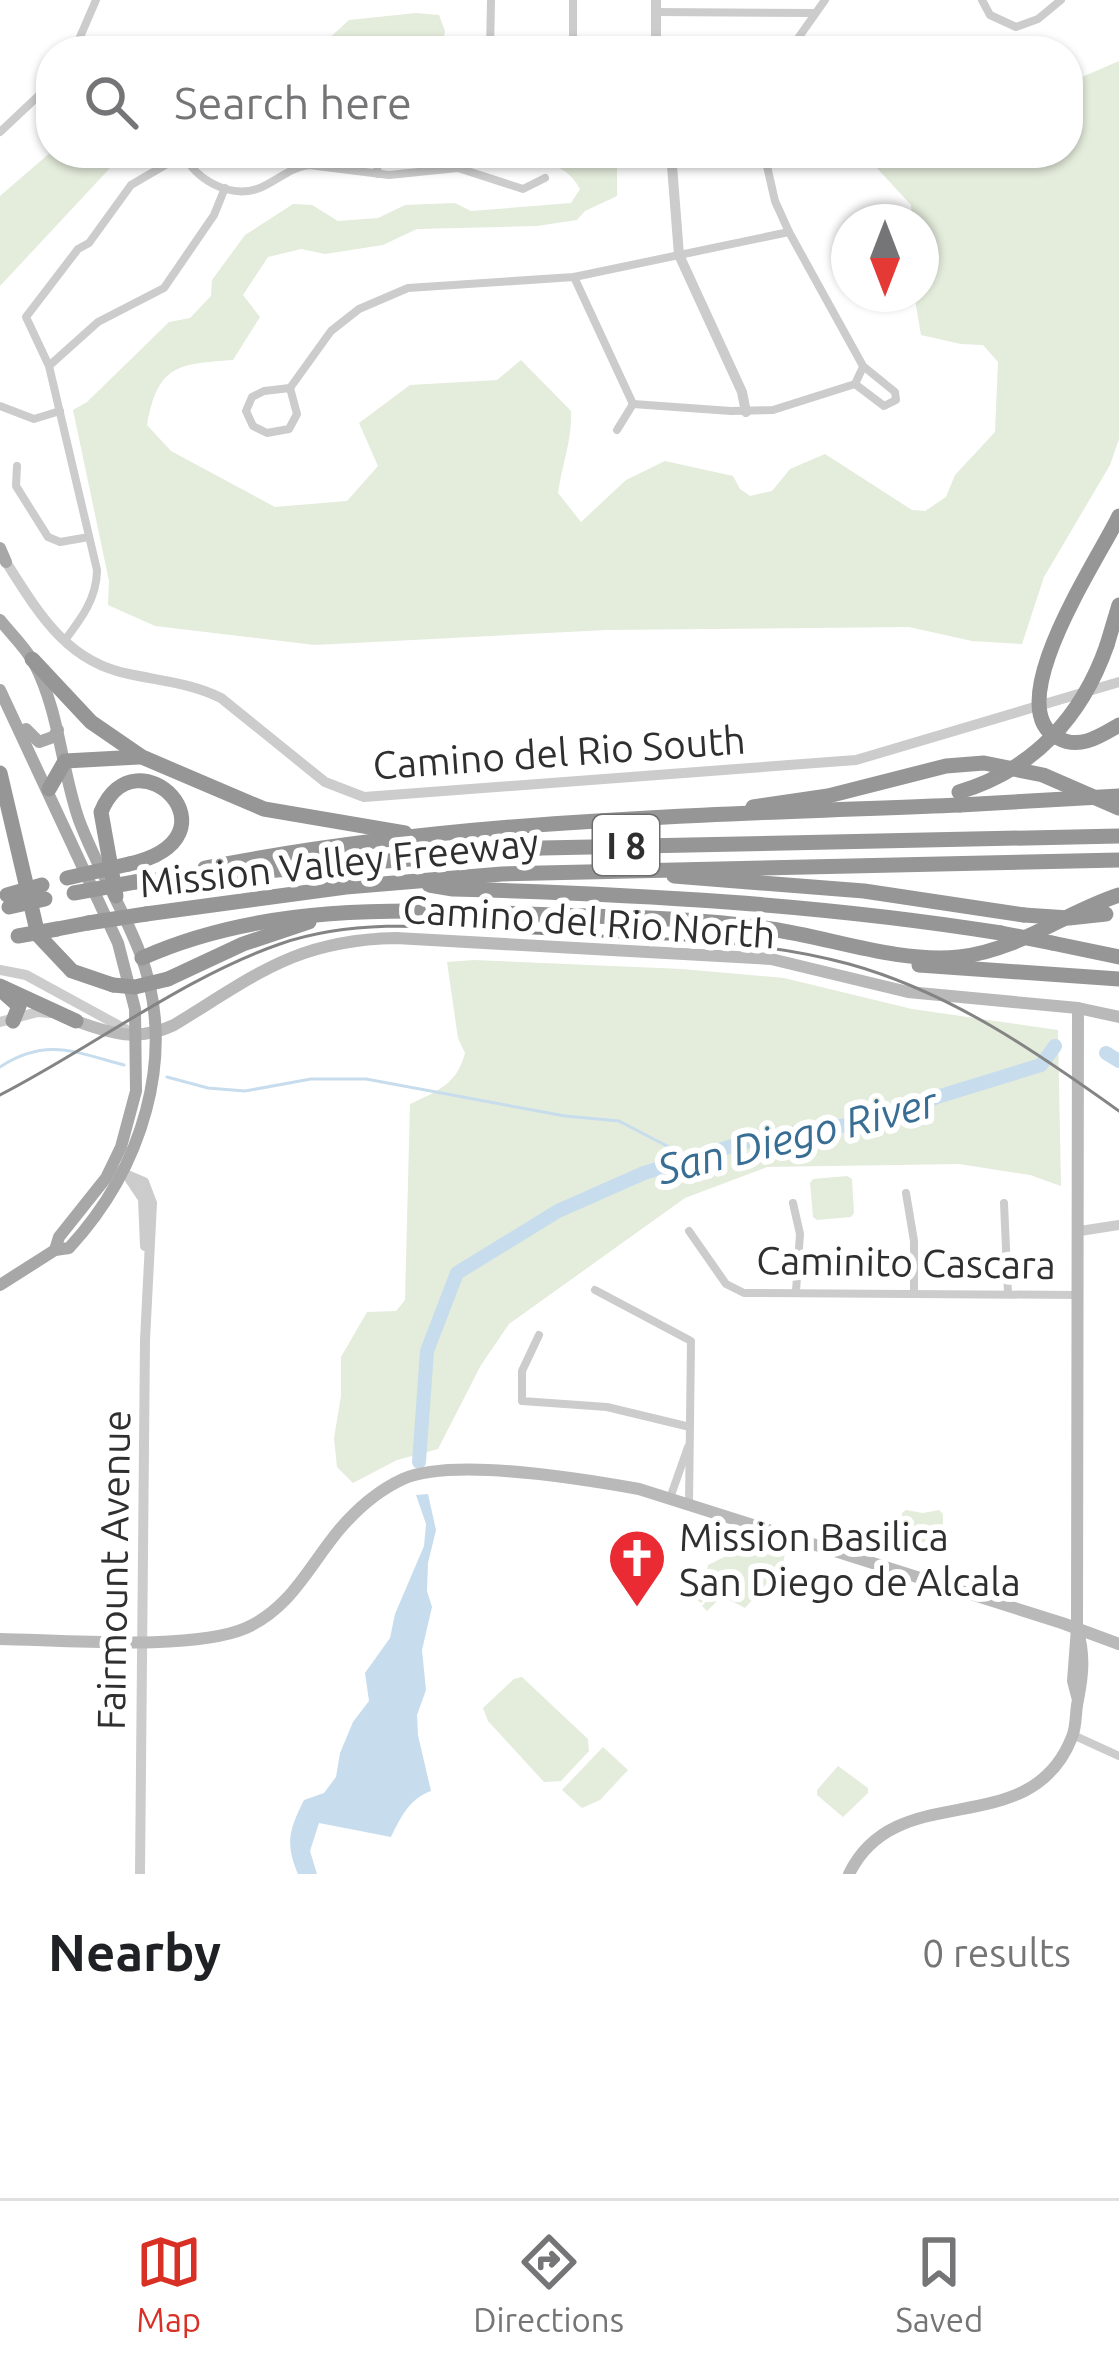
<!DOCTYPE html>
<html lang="en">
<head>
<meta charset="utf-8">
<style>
  body { margin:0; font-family:Ubuntu,sans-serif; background:#f2f2f2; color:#202124 }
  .compass { position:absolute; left:831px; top:204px; width:108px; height:108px; border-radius:50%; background:#fff; box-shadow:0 3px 9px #0004; rotate:180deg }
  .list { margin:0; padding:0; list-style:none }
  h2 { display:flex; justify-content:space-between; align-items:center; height:156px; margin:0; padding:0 48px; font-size:51px }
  h2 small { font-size:39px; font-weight:400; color:#757577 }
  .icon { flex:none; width:66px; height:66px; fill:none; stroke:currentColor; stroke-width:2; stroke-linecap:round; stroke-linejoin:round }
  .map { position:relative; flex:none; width:1119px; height:1874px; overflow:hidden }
  .search { position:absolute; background:#fff; box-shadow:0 3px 9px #0004; left:36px; right:36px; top:36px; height:132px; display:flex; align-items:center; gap:30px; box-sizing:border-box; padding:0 42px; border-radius:48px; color:#757577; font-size:45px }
  .sheet { height:324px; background:#fff }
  nav { display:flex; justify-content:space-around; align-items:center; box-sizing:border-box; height:168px; border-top:3px solid #e0e0e0; background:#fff; font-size:33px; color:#757577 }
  nav a { display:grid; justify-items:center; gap:6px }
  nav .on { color:#d93025 }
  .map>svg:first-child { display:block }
</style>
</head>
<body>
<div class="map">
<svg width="1119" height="1874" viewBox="0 0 1119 1874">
  <rect width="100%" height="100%" fill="#fff"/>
  <g fill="#e4ecdc">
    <path d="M416 13 439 15 445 31 441 51H306L324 43 349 20Z"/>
    <path d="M1119 61V439L1110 465 1044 577 1022 644 972 641 909 627 606 630 315 645 155 626 108 605 109 581 73 410 87 402 169 322 190 318 211 296 212 280 245 235 293 204 312 205 338 221 378 218 405 205 455 203 471 211 571 203 580 189C560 153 527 165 494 153H617V196L585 211 577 220 537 226 417 229 383 245 325 254 301 249 268 257 243 295 260 317 233 360C177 364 158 365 147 425L171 451 275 507 347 501 378 466 359 423 410 385 497 380 521 360 571 411C572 442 562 464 558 493L581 522 626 480 665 461 733 476 740 489 750 496 772 491 790 469 825 454 912 510 925 511 946 497 955 475 995 432 998 362 983 345 961 344 921 335 914 294H921V222H912L911 205 863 153H1068V83Z"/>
    <path d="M51 152 124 153 0 286V196Z"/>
    <path d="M474 960 682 969 784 978 912 1009 1058 1030 1061 1186 1030 1175 959 1164 767 1167 685 1198 509 1324 481 1365 438 1449 397 1460 353 1483 337 1467 334 1438 341 1396V1357L367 1312 396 1311 405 1300 410 1104C438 1091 457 1084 465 1053L458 1038 447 962Z"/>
    <path d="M847 1176 852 1179 854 1213 851 1217 817 1220 813 1217 810 1183 813 1179Z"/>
    <path d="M906 1510 923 1513 939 1510 943 1514V1549L902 1548V1513Z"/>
    <path d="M761 1539 786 1544 782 1576 769 1581 745 1608 722 1596 707 1611 702 1606 715 1591 701 1603 690 1594 704 1586 708 1565Z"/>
    <path d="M522 1677 588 1739 589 1751 561 1781 544 1782 488 1721 483 1708 514 1679Z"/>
    <path d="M603 1747 628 1770 600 1800 582 1808 562 1790Z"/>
    <path d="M838 1766 868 1788V1793L843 1817 817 1795V1790Z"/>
  </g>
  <path fill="#c7dded" d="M428 1494 436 1530 428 1563 427 1591 432 1607 422 1650 426 1690 417 1715 418 1735 431 1791C409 1799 401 1817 391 1837L319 1823 310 1851 317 1874H298C285 1843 289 1830 304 1800L324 1793 336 1777 340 1753 353 1722 369 1701 365 1673 390 1638 395 1614 424 1546 426 1524 416 1495Z"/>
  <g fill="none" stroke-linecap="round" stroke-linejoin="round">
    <g stroke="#c7dded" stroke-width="3">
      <path d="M0 1067C46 1037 75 1052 124 1065"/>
      <path d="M167 1077 208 1088 245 1091 311 1079H366L565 1116 619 1121 692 1159"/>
    </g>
    <g stroke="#c7dded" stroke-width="14">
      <path d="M1106 1053 1119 1061"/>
      <path d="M419 1462 427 1351 457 1273 558 1211 644 1173 752 1140 891 1118 937 1097 1041 1065 1055 1046"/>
    </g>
    <g stroke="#ccc" stroke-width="8">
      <path d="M982 0 990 15 1016 27 1038 19 1061 0"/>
      <path d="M656 12 815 13"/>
      <path d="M74 51 96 0"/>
      <path d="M490 51 491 0"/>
      <path d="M573 51V0"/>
      <path d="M789 51 825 0"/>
      <path d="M0 132 51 84"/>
      <path d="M375 153 378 174"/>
      <path d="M764 153 775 201 789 232 863 366 895 392 896 400 884 406 855 384"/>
      <path d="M574 277 633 404"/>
      <path d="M50 365 98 322 164 288 214 215 225 188"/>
      <path d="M290 388 331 331 359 309 408 288 574 277 789 232"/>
      <path d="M290 388 297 414 289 429 267 433 253 426 246 411 252 397 264 391Z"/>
      <path d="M633 404 731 411 773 410 855 384 863 367"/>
      <path d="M0 406 34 419 60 411"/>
      <path d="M617 430 633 404"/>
      <path d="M17 466 16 486 48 537 60 542 89 537"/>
      <path d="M65 640C81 619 97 598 97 570L49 366 26 317 78 249 89 243 131 185 184 154C195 179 228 198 257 189 275 183 289 167 309 165L389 175 458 168 523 189 545 178"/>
      <path d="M906 1193 914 1241V1291"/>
      <path d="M793 1203 800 1234 796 1291"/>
      <path d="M1004 1203 1008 1293"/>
      <path d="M689 1231 726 1284 744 1293 1079 1295"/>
      <path d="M595 1290 691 1341 689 1503"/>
      <path d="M539 1335 522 1371V1401L607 1407 690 1427"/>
      <path d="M670 1498 688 1447"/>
      <path d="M1073 1735 1119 1756"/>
    </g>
    <g stroke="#ccc" stroke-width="10">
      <path d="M656 51V0"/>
      <path d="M671 153 679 255 742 392 746 412"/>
      <path d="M6 562C38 612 66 662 129 674 161 681 191 683 221 698L325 782 364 797 856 760 1119 682"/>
      <path d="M0 970 26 975 136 1035"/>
      <path d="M0 1022 38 1012 50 1013"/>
      <path d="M118 1171 144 1182 152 1203 145 1340 140 1874"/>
      <path d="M127 1175 143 1199 145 1246"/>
      <path d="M1080 1231 1119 1225"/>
    </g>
    <g stroke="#b9b9b9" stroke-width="12">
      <path d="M76 1021C111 1034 138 1042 174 1025 256 975 296 940 396 938L771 959 908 992 1078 1008 1119 1017"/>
      <path d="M1077 1628 1078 1008"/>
      <path d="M0 1639C62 1640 193 1651 246 1628 291 1608 309 1566 339 1530 356 1510 379 1490 403 1479 454 1457 583 1479 639 1489L1062 1623 1119 1644"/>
      <path d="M849 1874C897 1775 1030 1845 1072 1737 1077 1725 1075 1712 1078 1700 1083 1674 1085 1655 1077 1628L1073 1681 1078 1700"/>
    </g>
    <g stroke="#a7a7a7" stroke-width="12">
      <path d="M0 548 6 562"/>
      <path d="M0 620C11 634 26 648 34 663 60 713 61 769 79 820 96 866 123 908 140 953 179 1057 141 1170 69 1248L55 1250 0 1285"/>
      <path d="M0 690 118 943 135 1009 136 1091 121 1147 106 1178 59 1237 55 1250"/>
      <path d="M26 729 39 742 53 737 58 730"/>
    </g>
    <g stroke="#969696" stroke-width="15">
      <path d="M1119 516C1101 555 997 707 1058 738 1080 750 1100 736 1119 725"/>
      <path d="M1107 645 1119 605"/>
      <path d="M32 659 91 722 142 757 264 809 405 833"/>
      <path d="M0 773 38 935 72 971 113 985"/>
      <path d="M49 789 65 761 139 757"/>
      <path d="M753 807 828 796 946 766 984 763 1043 775 1119 808"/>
      <path d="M205 868C452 819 709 815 960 805"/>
      <path d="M674 876 864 891 1024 915"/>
      <path d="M135 882 542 848 1119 836"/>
      <path d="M429 885 453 889C637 894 819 904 1001 933"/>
      <path d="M116 896 101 812C135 728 247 837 129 864"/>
      <path d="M146 914 346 887 502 874 1119 860"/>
      <path d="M57 929 88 923"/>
      <path d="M1052 943 1119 957"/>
      <path d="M142 958C272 900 414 910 553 915 625 917 700 918 771 929 832 938 897 963 959 957 1019 950 1064 913 1119 895"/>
      <path d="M919 965 1119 979"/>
      <path d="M168 979 243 944 309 922"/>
      <path d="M0 986 76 1021"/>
      <path d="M3 992 19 1006 13 1021"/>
    </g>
    <path stroke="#848484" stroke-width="3" d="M0 1095C90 1049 186 976 280 944 361 916 448 928 533 933 637 939 748 936 849 964 950 992 1035 1051 1119 1111"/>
    <g stroke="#969696" stroke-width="15">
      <path d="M959 792C1033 770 1082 717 1107 645"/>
      <path d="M960 805 1119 796"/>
      <path d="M67 878 129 864"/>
      <path d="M74 893 135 882"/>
      <path d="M7 895 42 885"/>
      <path d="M9 907 45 899"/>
      <path d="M1024 915 1069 918 1106 914"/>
      <path d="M88 923 146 914"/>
      <path d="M1001 933 1052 943"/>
      <path d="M18 936 57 929"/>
      <path d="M113 985 135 987 168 979"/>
    </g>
  </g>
  <defs>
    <g id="church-pin" transform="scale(3)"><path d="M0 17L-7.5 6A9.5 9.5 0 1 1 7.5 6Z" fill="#eb2b34" stroke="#fff"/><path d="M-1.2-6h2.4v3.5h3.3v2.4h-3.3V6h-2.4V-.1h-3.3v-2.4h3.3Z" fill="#fff"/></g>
  </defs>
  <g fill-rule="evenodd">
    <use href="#church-pin" x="637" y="1558"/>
  </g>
  <g text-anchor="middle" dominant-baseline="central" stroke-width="12" stroke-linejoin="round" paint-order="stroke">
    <rect fill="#fff" stroke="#6d6d6d" stroke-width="3" x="593" y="815" width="66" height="60" rx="9"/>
    <g font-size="36" font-weight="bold" fill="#2f2f2f">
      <text x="626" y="845">I 8</text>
    </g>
    <g font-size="39" fill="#2f2f2f" stroke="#fff">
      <text transform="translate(559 752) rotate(-4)">Camino del Rio South</text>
      <text transform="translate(339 862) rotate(-6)">Mission Valley Freeway</text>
      <text transform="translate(589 921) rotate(4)">Camino del Rio North</text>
      <text transform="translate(906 1262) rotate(1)">Caminito Cascara</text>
      <text transform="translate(113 1570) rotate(-89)">Fairmount Avenue</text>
    </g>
    <g font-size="39" fill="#2f2f2f" stroke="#fff" text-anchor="start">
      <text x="679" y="1536">Mission Basilica<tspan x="679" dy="45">San Diego de Alcala</tspan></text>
    </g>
    <g font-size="42" font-style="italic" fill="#396e94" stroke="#fff">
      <text transform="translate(797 1135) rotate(-14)">San Diego River</text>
    </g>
  </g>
</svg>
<svg class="compass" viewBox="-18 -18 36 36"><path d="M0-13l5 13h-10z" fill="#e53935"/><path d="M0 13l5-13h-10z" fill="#757577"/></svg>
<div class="search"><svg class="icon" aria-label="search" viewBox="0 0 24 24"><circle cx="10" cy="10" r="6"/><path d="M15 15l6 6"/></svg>Search here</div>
</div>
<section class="sheet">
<h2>Nearby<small>0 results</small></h2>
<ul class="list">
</ul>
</section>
<nav>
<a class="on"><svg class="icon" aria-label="map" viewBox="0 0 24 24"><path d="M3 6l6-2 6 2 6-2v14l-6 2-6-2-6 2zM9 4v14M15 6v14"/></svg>Map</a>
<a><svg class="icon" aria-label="directions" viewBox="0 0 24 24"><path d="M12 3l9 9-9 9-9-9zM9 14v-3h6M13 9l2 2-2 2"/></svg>Directions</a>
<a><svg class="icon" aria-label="saved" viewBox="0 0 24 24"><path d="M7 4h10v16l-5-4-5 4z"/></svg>Saved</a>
</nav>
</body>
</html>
